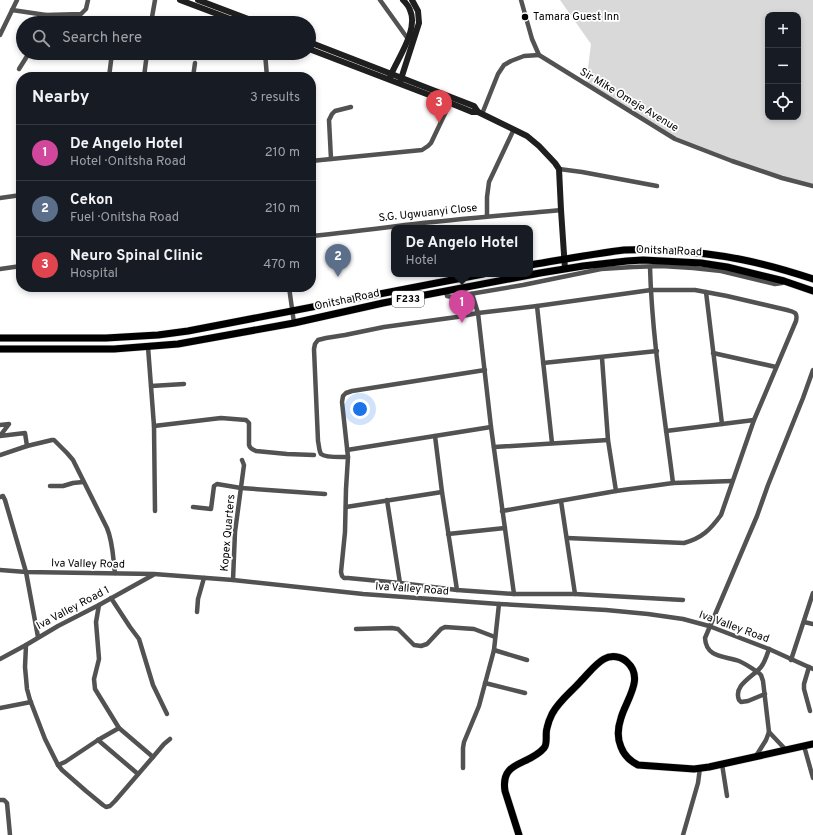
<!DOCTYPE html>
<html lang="en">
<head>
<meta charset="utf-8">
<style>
  body { margin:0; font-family:Overpass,sans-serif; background:#242831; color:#f1f3f6 }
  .controls { position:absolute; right:12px; top:12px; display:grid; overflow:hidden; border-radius:8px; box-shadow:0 2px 6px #0003 }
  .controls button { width:36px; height:36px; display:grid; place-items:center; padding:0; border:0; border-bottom:1px solid #363941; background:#171b24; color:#f1f3f6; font:20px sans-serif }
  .you { position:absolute; left:360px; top:409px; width:14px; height:14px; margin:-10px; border:3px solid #fff; border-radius:50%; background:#1a73e8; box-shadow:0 0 0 6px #1a73e833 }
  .badge { display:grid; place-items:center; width:26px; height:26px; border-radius:50%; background:#ea580c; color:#fff; font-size:13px; font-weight:700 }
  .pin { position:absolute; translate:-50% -33px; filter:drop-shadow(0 1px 2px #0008) }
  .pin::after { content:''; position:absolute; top:21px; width:14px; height:12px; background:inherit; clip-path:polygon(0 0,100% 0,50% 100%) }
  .popup { position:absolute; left:391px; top:225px; width:142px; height:52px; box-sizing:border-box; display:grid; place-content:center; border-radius:8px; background:#171b24; filter:drop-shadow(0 1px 3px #0005); font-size:13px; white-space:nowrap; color:#9ea1a6 }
  .popup b { font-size:15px; color:#f1f3f6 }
  .popup::after { content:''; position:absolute; left:50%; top:100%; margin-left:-8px; border:8px solid transparent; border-top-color:#171b24 }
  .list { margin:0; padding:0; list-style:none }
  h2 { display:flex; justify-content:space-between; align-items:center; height:52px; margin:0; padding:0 16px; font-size:17px }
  h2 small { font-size:13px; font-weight:400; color:#9ea1a6 }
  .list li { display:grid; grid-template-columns:26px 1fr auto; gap:12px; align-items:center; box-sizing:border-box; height:56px; padding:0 16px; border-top:1px solid #363941 }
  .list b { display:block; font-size:15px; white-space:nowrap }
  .list p { margin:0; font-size:13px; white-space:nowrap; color:#9ea1a6 }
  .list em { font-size:13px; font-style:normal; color:#9ea1a6 }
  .icon { flex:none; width:22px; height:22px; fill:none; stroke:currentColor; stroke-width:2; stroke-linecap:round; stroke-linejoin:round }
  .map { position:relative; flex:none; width:813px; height:835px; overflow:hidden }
  .search { position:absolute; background:#171b24; box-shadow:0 2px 6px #0003; left:16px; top:16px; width:300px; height:44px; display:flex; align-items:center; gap:10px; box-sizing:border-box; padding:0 14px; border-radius:22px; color:#9ea1a6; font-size:15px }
  .panel { position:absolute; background:#171b24; box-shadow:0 2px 6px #0003; left:16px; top:72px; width:300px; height:220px; border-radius:16px }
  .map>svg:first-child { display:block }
</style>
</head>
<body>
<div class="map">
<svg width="813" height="835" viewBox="0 0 813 835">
  <rect width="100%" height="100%" fill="#fff"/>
  <path fill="#d9d9d9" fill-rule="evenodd" d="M560 0H813V184L782 178 675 139 586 84 591 44ZM768 15H798V117H768Z"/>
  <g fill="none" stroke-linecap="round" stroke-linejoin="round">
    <g stroke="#dbdbdb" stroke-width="8">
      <g id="primary">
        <path d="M530 265C561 260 592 254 624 250 639 249 654 250 670 251 721 253 765 263 813 279"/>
        <path d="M0 338H106L158 335 188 331 483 274"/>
        <path d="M0 349H114L178 344 294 323 383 303 540 273 583 266 627 261 643 260 701 263 727 267 784 281 813 291"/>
        <path d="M519 835 505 791C500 760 529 766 544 748 548 744 545 734 547 728 548 723 550 718 552 714 559 701 570 693 580 682 588 674 595 664 604 659 611 655 621 656 627 662 645 678 626 700 621 718 618 727 617 738 621 747 624 755 630 761 638 765L694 769 709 767 813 744"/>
      </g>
    </g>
    <g stroke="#525252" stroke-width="4.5">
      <path d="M380 0 408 39"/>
      <path d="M521 0 532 39 539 55 675 139 732 161 782 178 813 186"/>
      <path d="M12 10 46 15 81 14 86 9 88 0"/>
      <path d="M44 23 46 15"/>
      <path d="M151 23 155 0"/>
      <path d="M0 35 17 0"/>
      <path d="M265 53 267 77"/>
      <path d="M19 69 29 53"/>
      <path d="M109 77 112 53"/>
      <path d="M144 77 147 53"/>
      <path d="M193 77 195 63"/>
      <path d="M482 114 498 74 504 65 511 61 524 56 539 55"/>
      <path d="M331 159 329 120 332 114 335 111 351 107"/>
      <path d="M311 161 422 150 428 146 431 143 450 103"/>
      <path d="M559 169 582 172 657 186"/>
      <path d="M0 198 21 195"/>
      <path d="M487 216V197L489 182 514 129"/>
      <path d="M311 236C343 233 374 229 405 225 457 219 509 215 561 210"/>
      <path d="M650 267C652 339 664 411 673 483"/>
      <path d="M0 269 21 266"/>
      <path d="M289 287 294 323"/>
      <path d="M446 291 447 296 452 297 523 285 601 269 633 267 661 266 693 268 721 271 775 284 782 283 784 281"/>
      <path d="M706 292 722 424"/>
      <path d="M472 294 478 313 491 427 514 594"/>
      <path d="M537 306 552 443"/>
      <path d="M148 347 154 426 155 511"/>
      <path d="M713 353 776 367"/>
      <path d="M602 358 608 440 616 491"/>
      <path d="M543 363 657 351"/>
      <path d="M485 370 352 391 346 393 343 396 342 402 348 457 346 489 345 532 341 572 342 576 344 578H348L400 583 457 590 514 594H575L683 600"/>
      <path d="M151 386 184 384"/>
      <path d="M0 425 9 424 0 436 25 433 27 446 52 440H54L67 453 73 460 107 528C113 542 113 558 115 573"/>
      <path d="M154 426 221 418 246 420 249 423V445C250 449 252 449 256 451L287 454 314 455"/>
      <path d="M666 431 754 420"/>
      <path d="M435 436 442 492 457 590"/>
      <path d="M494 447 608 440"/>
      <path d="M347 450 491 427"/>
      <path d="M0 455 27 446"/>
      <path d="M348 457C342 457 326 458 321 454 319 451 319 445 318 441L314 349 315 344 318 340 326 338 345 335 384 327 457 317 478 313 537 306 651 290H695L727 296 787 310C794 312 798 312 796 321L754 420 721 515C710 530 702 538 684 543L567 538"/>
      <path d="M50 486H63L73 483 83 482"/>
      <path d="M0 497 3 496 5 500 26 572 38 637"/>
      <path d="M387 500 400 583"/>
      <path d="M561 501 575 594"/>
      <path d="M193 507 211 509 214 486 217 484 241 488 282 491 325 494"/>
      <path d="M346 507 442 492"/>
      <path d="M502 511 616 491 673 483 732 481"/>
      <path d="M448 534 505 528"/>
      <path d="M0 570 26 572 154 574 233 580 363 594 499 604 606 610 648 614 683 619 709 626 769 649 813 669"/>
      <path d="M233 580 235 532 244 465 242 460"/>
      <path d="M111 598 130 627 139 639 153 685 167 714"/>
      <path d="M99 605 96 622 99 659 94 679 95 689 119 728 153 757"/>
      <path d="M197 612 198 599 204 578"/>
      <path d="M804 622 813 624"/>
      <path d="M356 629 392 628 398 629 414 645 421 646 427 644 441 629 445 627 474 629 495 637"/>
      <path d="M26 645 25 667 27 689 30 700 45 739 58 765 62 770 86 791 103 805 106 807 110 806 115 801 153 757 164 744 170 739"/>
      <path d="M494 650 527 660"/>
      <path d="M0 659 26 645 58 626 99 605 153 575"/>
      <path d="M791 660 813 593"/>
      <path d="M809 667 804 684V689L810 711"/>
      <path d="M485 683 525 693"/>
      <path d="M765 694 748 701 741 702 739 700C733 685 753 677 761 667 765 662 767 655 769 649"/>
      <path d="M0 708 31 702"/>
      <path d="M769 732 786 750"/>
      <path d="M98 740 138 774"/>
      <path d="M804 746 813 778"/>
      <path d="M756 756 766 740 769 732 763 681 761 675 759 673C753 669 746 664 739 661 725 656 706 658 705 638L757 516 768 485 803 398 813 370"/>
      <path d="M722 764 727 796"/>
      <path d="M58 765 65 762 98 740 119 728"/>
      <path d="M463 768V748L464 742 479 706 494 650 499 604"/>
      <path d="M0 800H4L7 803 10 835"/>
      <path d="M683 835 698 783 700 768"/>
    </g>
    <g stroke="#1f1f1f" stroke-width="6">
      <path d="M180 0 241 23"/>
      <path d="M198 0 259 23"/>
      <path d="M309 42 474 106 478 112 527 136 539 146 555 163 559 169 561 210 565 269"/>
      <path d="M309 49 450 103 472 112H478"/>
      <path d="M390 77C397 59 419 30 410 10 409 7 406 3 403 0"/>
      <path d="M400 82 419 23 418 11 412 0"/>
    </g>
    <use href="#primary" stroke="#000" stroke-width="7"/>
  </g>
  <circle fill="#000" stroke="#fff" stroke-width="1.5" cx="525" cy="17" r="4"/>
  <g text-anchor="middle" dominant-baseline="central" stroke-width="3.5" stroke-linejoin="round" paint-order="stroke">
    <rect fill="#fff" stroke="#4c4c4c" stroke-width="1" x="392" y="291" width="32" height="16" rx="3"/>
    <g font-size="10" font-weight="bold" fill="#000">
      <text x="408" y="299">F233</text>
    </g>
    <g font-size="11" fill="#000" stroke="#fff" text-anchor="start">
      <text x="533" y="17">Tamara Guest Inn</text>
    </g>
    <g font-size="11" fill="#000" stroke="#fff">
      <text transform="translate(629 100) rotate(31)">Sir Mike Omeje Avenue</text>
      <text transform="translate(428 213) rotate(-6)">S.G. Ugwuanyi Close</text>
      <text transform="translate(669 251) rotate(2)">Onitsha Road</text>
      <text transform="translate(347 300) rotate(-12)">Onitsha Road</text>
      <text transform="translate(228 533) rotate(-85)">Kopex Quarters</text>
      <text transform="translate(88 564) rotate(1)">Iva Valley Road</text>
      <text transform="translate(412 589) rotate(4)">Iva Valley Road</text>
      <text transform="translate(73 608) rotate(-28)">Iva Valley Road 1</text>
      <text transform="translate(734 627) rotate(20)">Iva Valley Road</text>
    </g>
  </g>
</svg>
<div class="controls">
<button>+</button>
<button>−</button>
<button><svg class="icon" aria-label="locate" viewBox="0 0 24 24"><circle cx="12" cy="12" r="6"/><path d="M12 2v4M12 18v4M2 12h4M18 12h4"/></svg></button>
</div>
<div class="you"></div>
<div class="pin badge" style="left:462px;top:323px;background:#d1479c">1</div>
<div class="popup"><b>De Angelo Hotel</b>Hotel</div>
<div class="pin badge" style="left:338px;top:277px;background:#5c6f8a">2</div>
<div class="pin badge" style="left:439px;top:123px;background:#e0444e">3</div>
<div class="search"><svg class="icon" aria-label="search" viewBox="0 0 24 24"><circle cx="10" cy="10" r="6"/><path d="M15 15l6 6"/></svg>Search here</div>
<section class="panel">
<h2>Nearby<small>3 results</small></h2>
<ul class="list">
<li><span class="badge" style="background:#d1479c">1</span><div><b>De Angelo Hotel</b><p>Hotel · Onitsha Road</p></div><em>210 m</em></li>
<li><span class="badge" style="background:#5c6f8a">2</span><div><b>Cekon</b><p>Fuel · Onitsha Road</p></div><em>210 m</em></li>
<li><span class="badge" style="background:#e0444e">3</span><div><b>Neuro Spinal Clinic</b><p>Hospital</p></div><em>470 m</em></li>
</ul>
</section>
</div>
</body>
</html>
